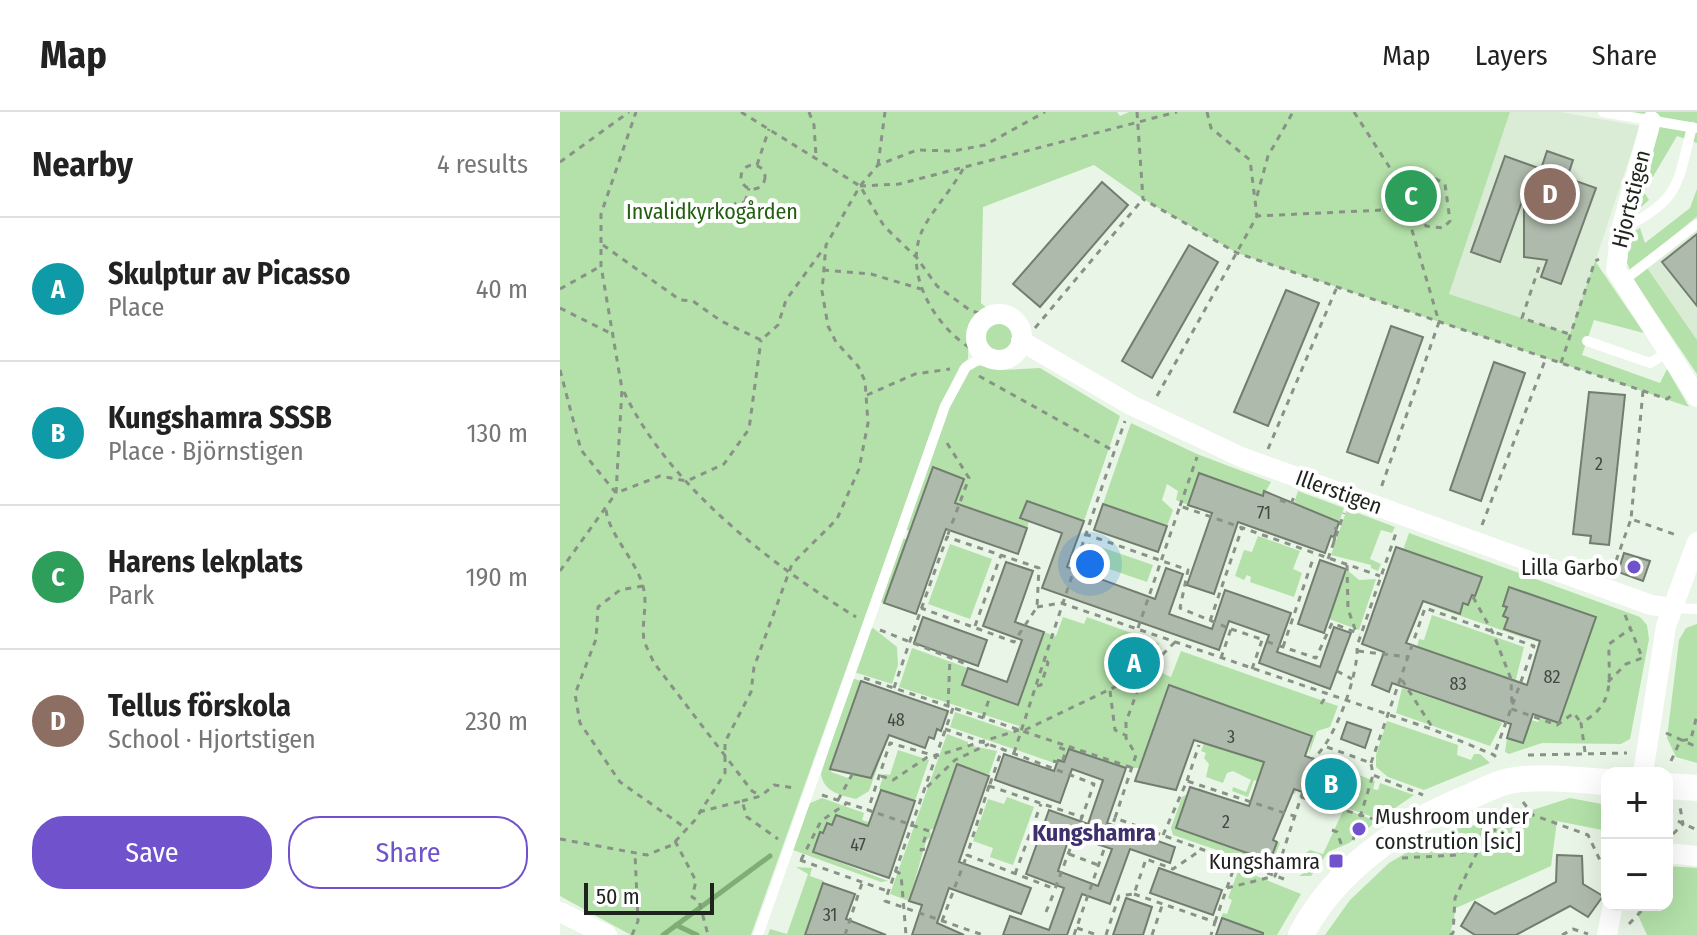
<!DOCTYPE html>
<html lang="en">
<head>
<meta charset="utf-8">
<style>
  body { margin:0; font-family:"Fira Sans Condensed",sans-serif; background:#f6f6f6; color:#222 }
  .controls { position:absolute; right:24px; bottom:24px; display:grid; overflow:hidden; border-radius:16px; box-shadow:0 8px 32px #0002 }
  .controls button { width:72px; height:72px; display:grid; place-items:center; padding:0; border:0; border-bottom:2px solid #e0e0e0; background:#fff; color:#222; font:40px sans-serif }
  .scale { position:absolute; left:24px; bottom:20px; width:130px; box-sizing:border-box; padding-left:8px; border:4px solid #1f231e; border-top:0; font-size:22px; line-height:28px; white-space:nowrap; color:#1f231e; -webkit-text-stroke:6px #fff; paint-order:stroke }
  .you { position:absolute; left:530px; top:452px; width:28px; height:28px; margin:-20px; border:6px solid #fff; border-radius:50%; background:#1a73e8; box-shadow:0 0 0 12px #1a73e833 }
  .badge { display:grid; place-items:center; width:52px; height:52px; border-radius:50%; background:#7053cc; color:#fff; font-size:26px; font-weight:700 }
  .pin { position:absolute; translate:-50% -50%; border:4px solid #fff; box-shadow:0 2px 8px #0006 }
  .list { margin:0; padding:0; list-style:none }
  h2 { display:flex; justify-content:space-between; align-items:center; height:104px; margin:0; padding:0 32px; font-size:34px }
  h2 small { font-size:26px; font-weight:400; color:#767676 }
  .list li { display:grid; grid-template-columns:52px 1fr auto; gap:24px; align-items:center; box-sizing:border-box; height:144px; padding:0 32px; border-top:2px solid #e0e0e0 }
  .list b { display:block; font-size:30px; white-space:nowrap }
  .list p { margin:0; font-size:26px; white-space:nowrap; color:#767676 }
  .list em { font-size:26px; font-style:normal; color:#767676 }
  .actions { display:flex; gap:16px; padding:24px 32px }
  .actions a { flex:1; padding:18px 0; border:2px solid #7053cc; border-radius:32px; text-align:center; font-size:28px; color:#7053cc }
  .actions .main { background:#7053cc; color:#fff }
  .map { position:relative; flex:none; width:1137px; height:823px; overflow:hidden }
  header { display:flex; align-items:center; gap:48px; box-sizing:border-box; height:112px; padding:0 40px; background:#fff; border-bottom:2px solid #e0e0e0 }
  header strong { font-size:38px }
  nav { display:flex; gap:44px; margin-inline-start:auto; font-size:28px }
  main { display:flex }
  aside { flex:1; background:#fff }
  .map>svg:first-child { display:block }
</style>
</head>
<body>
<header>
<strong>Map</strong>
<nav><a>Map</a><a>Layers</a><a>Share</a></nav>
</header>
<main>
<aside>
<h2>Nearby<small>4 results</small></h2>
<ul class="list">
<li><span class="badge" style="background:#0f9aa8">A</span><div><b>Skulptur av Picasso</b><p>Place</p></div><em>40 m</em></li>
<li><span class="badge" style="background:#0f9aa8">B</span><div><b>Kungshamra SSSB</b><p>Place · Björnstigen</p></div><em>130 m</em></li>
<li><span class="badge" style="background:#2e9e5b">C</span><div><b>Harens lekplats</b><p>Park</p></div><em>190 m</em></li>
<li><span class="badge" style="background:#8d6e63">D</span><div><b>Tellus förskola</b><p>School · Hjortstigen</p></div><em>230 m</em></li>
</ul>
<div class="actions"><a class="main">Save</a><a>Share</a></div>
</aside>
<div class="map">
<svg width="1137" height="823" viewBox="0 0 1137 823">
  <rect width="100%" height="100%" fill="#e9f5e6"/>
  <g fill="#daebd6">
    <path d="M950 0H1000L1080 14 1011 223 889 182Z"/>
    <path d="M1137 104V228L1083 150Z"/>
  </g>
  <g fill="#b3e1a9">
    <path d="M0 0H557L560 4 569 0H950L889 182 1010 222 1035 149 1084 221 1034 208 1022 243 1100 271 1107 257 1129 295 677 141 583 87 534 53 423 95 421 191 427 196C404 208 409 225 408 247L400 254 381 292 191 823H71L0 784Z"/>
    <path d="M1071 0H1137V31L1117 24 1084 80 1089 88 1074 101 1091 9Z"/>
    <path d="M1137 77V104L1083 150 1137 228V262L1076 172 1065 146 1068 123 1080 116 1085 131 1130 96Z"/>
    <circle cx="438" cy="225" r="16"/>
    <path d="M416 253 441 258 480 256 560 304 524 409 467 389 461 405 469 409 467 416 403 393 396 391 404 367 373 356 350 419 346 418 343 426 347 428 324 491 319 489 392 286 406 261Z"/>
    <path d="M571 311 637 342 711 370 703 384 640 361 628 393 616 388 618 379 607 372 602 388 613 398 607 414 543 392Z"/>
    <path d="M738 379 784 396 779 410 733 394Z"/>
    <path d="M787 397 835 415 832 421 821 418 810 447 821 452 818 459 811 456V453L771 443Z"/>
    <path d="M849 421 1080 505 1087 513 1089 527 1070 627 1061 632 982 631 949 642 945 640 947 626 963 631 971 608 978 610 980 605 998 611 1035 505 950 475 943 493 947 495 944 504 949 506 945 517 973 529 869 493 899 502 903 491 908 492 912 483H915L921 465 843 438Z"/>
    <path d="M698 424 740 439 733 457 742 461 734 485 690 470 691 465 687 463 684 468 675 464 684 438 692 440Z"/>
    <path d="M529 431 593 453 587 470 523 448Z"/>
    <path d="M390 432 432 447 410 507 368 492Z"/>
    <path d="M786 457 799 468 816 467 799 518 769 507Z"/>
    <path d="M872 503 964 535 951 587 857 535 859 527 864 528Z"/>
    <path d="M503 505 524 512 527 505 599 531 595 558 611 565 621 539 778 594 770 615 757 619 749 642 752 623 609 573 579 656H566L509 637 503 654 390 615 395 600 457 621 459 614 339 575 352 536 408 556 403 573 458 593 484 520 496 524Z"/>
    <path d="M1137 512V651L1116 645 1107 626 1119 528 1126 516Z"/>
    <path d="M313 516 337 535 338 553 332 572 294 560 309 517Z"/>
    <path d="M292 566 301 569 271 660 288 666 325 634 309 679 296 687C280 683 264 680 261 662Z"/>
    <path d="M842 576 934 607 942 611 930 634 836 601Z"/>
    <path d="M827 609 898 633 897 643 911 648 914 642H920L930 651 864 678 828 665 816 655V643Z"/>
    <path d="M387 622 408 630V633L437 639 429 663 397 652 374 716 370 718 371 724 366 729 349 789 330 782Z"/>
    <path d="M645 629 747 646 735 682 694 668 688 685 672 679 673 675 686 680 691 668 673 659 667 661 663 671 646 665 649 652 644 646 646 641 641 639Z"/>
    <path d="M338 638 369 648 355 689 319 677 324 662 330 663Z"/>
    <path d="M793 661 815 669 813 677 818 678 820 671 854 683 819 707 781 694Z"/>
    <path d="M639 676 667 688 622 697 616 716 710 748 717 730 720 731 710 756 613 723 611 716 622 685Z"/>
    <path d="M447 685 474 695 453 753 430 745 433 736 413 729 428 687 444 692Z"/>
    <path d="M262 686 304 701 302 708 315 712 314 716 276 703 272 713 267 711 263 721 260 720 253 740 328 769 321 770 233 738 248 692Z"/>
    <path d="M1010 686 1047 693V719L997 709 991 754 896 796 890 823H765L790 788 829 751 882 720 944 707Z"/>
    <path d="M784 697 817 709 789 731 768 740 751 764H739L744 761 747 750 743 743 750 738 763 742Z"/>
    <path d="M1107 754 1137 756V823H1087L1077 801 1079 793H1107Z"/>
    <path d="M236 755 252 756 250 764 264 769 245 823H208L210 817 227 822 248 762Z"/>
    <path d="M679 757 741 782 717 823H690L692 817 661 806 663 801 667 802 672 788 668 786Z"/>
  </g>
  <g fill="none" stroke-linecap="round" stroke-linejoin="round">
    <g stroke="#7fae75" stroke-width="5">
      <path d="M116 813 137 823"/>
      <path d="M103 823 210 744"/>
    </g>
  </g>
  <g fill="#aebaac" stroke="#727d6f" stroke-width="2" fill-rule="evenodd">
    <path d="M987 39 1013 48 1007 66 1036 76 1001 172 981 165 987 148 964 145V84L940 150 911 140 945 44 981 57Z"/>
    <path d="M542 70 568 93 480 195 453 172Z"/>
    <path d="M1137 122V194L1102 150Z"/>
    <path d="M629 133 658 150 592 266 562 249Z"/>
    <path d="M726 178 759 191 708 314 674 300Z"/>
    <path d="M831 214 863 225 818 351 787 340Z"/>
    <path d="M934 250 965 261 921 389 890 378Z"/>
    <path d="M1029 280 1065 283 1049 433 1030 431 1031 424 1013 422Z"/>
    <path d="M373 355 404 367 395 391 467 416 458 442 386 417 356 502 324 491Z"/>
    <path d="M639 361 703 384 704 379 779 410 774 425 771 424 765 441 678 410 654 482 627 473 652 401 628 393Z"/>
    <path d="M467 389 524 409 507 455 595 487 606 456 623 462 609 502 652 517 665 478 711 494 731 501 717 540 760 555 774 515 791 521 770 577 699 551 709 523 669 509 659 538 482 476 502 421 460 406Z"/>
    <path d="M543 392 607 414 598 440 534 418Z"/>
    <path d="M836 435 922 465 915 484 912 483 908 493 903 491 900 502 863 489 846 531 967 573 980 529 944 517 948 506 943 504 947 495 943 494 949 475 1036 505 999 611 973 602 963 631 947 626 951 612 832 571 829 580 812 573 824 540 802 532Z"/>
    <path d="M1064 441 1090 449 1083 469 1058 460Z"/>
    <path d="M760 448 786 457 764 521 738 512Z"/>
    <path d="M446 450 473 459 455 510 484 520 458 593 402 573 408 556 447 570 462 528 423 514Z"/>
    <path d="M363 505 427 528 418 554 354 531Z"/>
    <path d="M301 569 388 599 381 619 377 617 374 627 369 625 365 636 329 623 311 666 270 657Z"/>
    <path d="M609 573 752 624 745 644 793 661 781 694 734 677 713 728 717 730 710 749 616 716 630 675 689 694 704 650 634 628 616 678 575 669Z"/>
    <path d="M787 610 811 618 805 636 781 627Z"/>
    <path d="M509 637 566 656 547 711 615 735 610 751 570 737 550 792 522 782 507 823H443L450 804 489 818 504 776 466 762 484 712 489 698 528 712 543 668 512 657 500 691 435 668 444 642 494 659 498 648 504 650ZM510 723 552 737 538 774 498 759Z"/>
    <path d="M397 652 429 664 399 750 471 776 461 802 389 776 377 811 404 823H352L362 793 349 789Z"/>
    <path d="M321 678 355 689 329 766 253 740 260 720 263 721 267 711 272 713 276 703 308 714Z"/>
    <path d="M997 743 1022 744 1023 772 1043 784 1028 805 1010 794 956 823H915L901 814 915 790 935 802 996 770Z"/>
    <path d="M599 756 662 778 653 803 590 781Z"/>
    <path d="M263 771 295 782 286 807 326 823H245Z"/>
    <path d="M566 786 592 795 583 823H553Z"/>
    <path d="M662 806 703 821V823H656Z"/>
  </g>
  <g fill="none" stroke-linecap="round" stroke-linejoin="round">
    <g stroke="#899287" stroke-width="3" stroke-dasharray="6 6" stroke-linecap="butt">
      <path d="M181 0 300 74 324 114 357 146 377 174 411 199 420 201"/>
      <path d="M249 0 254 13 256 44"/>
      <path d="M577 0 583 87 677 141 1107 287 1112 283"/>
      <path d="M647 0 651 16 690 48 697 104"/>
      <path d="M794 0 830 56 844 91 879 210 821 376"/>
      <path d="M0 50 69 0"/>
      <circle cx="193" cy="65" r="12"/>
      <path d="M197 53 209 17"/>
      <path d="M318 53 325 0"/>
      <path d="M403 57C392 77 376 94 365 113 340 157 373 212 410 236"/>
      <path d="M300 74 339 72 617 0"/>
      <path d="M697 84 708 44 733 0"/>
      <path d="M185 90 189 76"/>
      <circle cx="181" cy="100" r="10"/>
      <path d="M43 133 120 188 133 189 161 209 201 228 218 213 226 188 264 136"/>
      <path d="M979 155 962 206 1012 223"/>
      <path d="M263 158 311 162 361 177"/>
      <path d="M0 177 41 154"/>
      <path d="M0 196 54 223"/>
      <path d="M475 216 583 87"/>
      <path d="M1001 251 1035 149 1039 147"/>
      <path d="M0 258 21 338 56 381 100 364 127 369 164 352 189 317 201 228"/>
      <path d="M419 264 554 339"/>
      <path d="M1083 279 1071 407 1119 424"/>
      <path d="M64 280C109 374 209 451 296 505"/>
      <path d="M307 283 355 262 390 257"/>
      <path d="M597 284 697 104 823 98 853 93 855 70 869 63 885 72 890 109 883 116 866 114 853 93"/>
      <path d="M387 331 409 366 387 425"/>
      <path d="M708 337 777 175"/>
      <path d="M720 388 731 392 734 385"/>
      <path d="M620 394 637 345"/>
      <path d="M46 398C49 422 74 446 82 471 89 491 81 509 84 528 86 535 91 544 94 551L192 679 201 684"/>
      <path d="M922 413 986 246"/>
      <path d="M525 422 628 458 620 496 671 517 661 546"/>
      <path d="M774 430 776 415"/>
      <path d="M768 447 784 401"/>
      <path d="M787 453 788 497 796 520"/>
      <path d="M0 459 56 381 62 277 41 154V102L76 0"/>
      <path d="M1052 460 1071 407"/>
      <path d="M83 474 60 478 38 495 36 527 15 582 20 611 60 670 127 717"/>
      <path d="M913 485 933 521 951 567 952 597 997 613 1014 601 1021 611"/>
      <path d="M477 495 501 491 874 618 934 643 940 649"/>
      <path d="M1065 503 1082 545"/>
      <path d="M650 509 682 416"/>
      <path d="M415 514 441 443"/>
      <path d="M578 516 620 394 820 464"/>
      <path d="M671 517 701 527"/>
      <path d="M320 518 406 552"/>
      <path d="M615 530 584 561 566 610V626L576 643 555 706 724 767"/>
      <path d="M723 535 754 444"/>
      <path d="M798 539 848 545"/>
      <path d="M692 557 702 528 756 546 772 511 800 522"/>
      <path d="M777 559 792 567"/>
      <path d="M304 566 573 656"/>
      <path d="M842 568 874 618"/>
      <path d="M1048 570 1066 552 1082 546"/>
      <path d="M477 574 481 573 488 551 486 548"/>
      <path d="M334 576C351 525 369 475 387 425L479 456 477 495 454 530 361 496"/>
      <path d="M550 579 555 618 565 623"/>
      <path d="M761 592 767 583"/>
      <path d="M388 594 390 546"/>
      <path d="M393 596 325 789 423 823"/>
      <path d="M423 606 429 587"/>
      <path d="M385 617 442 637"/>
      <path d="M465 618 584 561"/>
      <path d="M1106 621 1137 635"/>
      <path d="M767 635 811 651 813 663 863 683"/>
      <path d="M1025 640 1021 611C1057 591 1048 568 1049 532L1070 517"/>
      <path d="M454 641C490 530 526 419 565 309"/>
      <path d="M968 643 1067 641"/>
      <path d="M493 649 502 651 506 638 498 635"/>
      <path d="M1111 649 1120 629 1131 627 1137 603"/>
      <path d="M811 651 865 496 974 534 934 643"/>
      <path d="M321 664 333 668 369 644"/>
      <path d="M627 669 639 633"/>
      <path d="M430 672 442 637 534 672 522 705"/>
      <path d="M429 674 522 705 495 777 407 743Z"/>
      <path d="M367 675 395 648 429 632"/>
      <path d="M262 683 308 698"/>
      <path d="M741 685 817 708"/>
      <path d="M278 688 293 661"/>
      <path d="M182 689 201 684 214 673 235 676"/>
      <path d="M963 690 973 703 1028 723 1047 763"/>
      <path d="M139 700 182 689 187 705 218 727"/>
      <path d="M1107 704 1137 718"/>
      <path d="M772 718 777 720 783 737"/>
      <path d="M369 719 308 698 330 631 376 644 459 618"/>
      <path d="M1113 722 1123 712 1120 695"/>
      <path d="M603 723 627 669 734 704"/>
      <path d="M0 727 87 743 112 733 135 708 165 661V630L191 580 194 555 232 452 277 407 299 357 308 311 305 269 298 254 276 230 268 214 262 179 266 133 300 74 318 53 357 38 393 39 425 33 485 0"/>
      <path d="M529 728 544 733"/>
      <path d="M793 728 813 663"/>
      <path d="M115 729 136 769 132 785 139 789 148 823"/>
      <path d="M365 737 361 738 367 720"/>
      <path d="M509 742 538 753"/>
      <path d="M842 746 898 743 947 710 973 703"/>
      <path d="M240 748 327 779"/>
      <path d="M241 748 261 709 287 691"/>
      <path d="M335 759 341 762 346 823"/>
      <path d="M455 762 481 692"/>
      <path d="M667 776 715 764 754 646C775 628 799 562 797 534L836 421"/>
      <path d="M574 782 655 810 651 823"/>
      <path d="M486 800 495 778"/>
      <path d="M382 809 407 743"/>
      <path d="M655 810 676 750"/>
      <path d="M1069 812 1087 793"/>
      <path d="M517 816 537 823"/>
      <path d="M72 823 78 809 75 742"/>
      <path d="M285 823 302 771"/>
      <path d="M514 823 555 706"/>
      <path d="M546 823 559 784 574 782 586 747 613 757 638 740"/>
      <path d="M592 823 603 791"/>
      <path d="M890 823 893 821 895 786 922 730 923 703"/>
      <path d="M1002 823 1013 817 1028 822"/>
    </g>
    <g stroke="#fff" stroke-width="10">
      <path d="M1043 0 1135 16"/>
      <path d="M1061 118C1120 86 1116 78 1132 15"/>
      <path d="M1063 169 1137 112"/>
      <path d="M1027 229 1090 251 1108 240"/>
      <path d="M1113 496 1137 497"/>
      <path d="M198 823 385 294 406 255 425 244"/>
    </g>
    <g stroke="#fff" stroke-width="20">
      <path d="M1091 9 1061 118 1056 158 1137 285"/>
      <circle cx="439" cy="225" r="23"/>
      <path d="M461 229 571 293 681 345 1091 493 1111 496"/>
      <path d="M1083 661 1106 514 1137 430"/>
      <path d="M1107 741 1137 744"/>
      <path d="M0 800 47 823"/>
      <path d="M1047 823 1053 793"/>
    </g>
    <g stroke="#fff" stroke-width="26">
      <path d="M1107 674 1137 676"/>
      <path d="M741 823C775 757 842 712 909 685 921 680 935 672 949 669 981 663 1015 668 1047 670"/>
    </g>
  </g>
  <g fill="#7053cc" stroke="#fff" stroke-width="3">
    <circle cx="1074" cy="455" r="8"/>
    <circle cx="799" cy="717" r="8"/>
    <rect x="768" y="741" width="16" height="16" rx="4"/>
  </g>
  <g text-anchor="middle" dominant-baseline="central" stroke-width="8" stroke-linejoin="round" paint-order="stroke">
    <g font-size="18" fill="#434942">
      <text x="1039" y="352">2</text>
      <text x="704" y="401">71</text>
      <text x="992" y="565">82</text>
      <text x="898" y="572">83</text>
      <text x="336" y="608">48</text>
      <text x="671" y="625">3</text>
      <text x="666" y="710">2</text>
      <text x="298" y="733">47</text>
      <text x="270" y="803">31</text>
    </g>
    <g font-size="22" fill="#1f231e" stroke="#fff">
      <text transform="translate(1071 87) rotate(-76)">Hjortstigen</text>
      <text transform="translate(779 380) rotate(20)">Illerstigen</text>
    </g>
    <g font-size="22" fill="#225f11" stroke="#fff">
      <text x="152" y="99">Invalidkyrkogården</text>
    </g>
    <g font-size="22" fill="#1f231e" stroke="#fff" text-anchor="end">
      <text x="1058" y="455">Lilla Garbo</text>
      <text x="815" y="704" text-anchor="start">Mushroom under<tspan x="815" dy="25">constrution [sic]</tspan></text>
      <text x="760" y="749">Kungshamra</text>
    </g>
    <g font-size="24" font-weight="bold" fill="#3d306c" stroke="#fff">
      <text x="534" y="721">Kungshamra</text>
    </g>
  </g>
</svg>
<div class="controls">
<button>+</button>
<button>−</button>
</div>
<div class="scale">50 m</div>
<div class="you"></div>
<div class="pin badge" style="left:574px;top:551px;background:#0f9aa8">A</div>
<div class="pin badge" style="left:771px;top:672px;background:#0f9aa8">B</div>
<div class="pin badge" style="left:851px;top:84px;background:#2e9e5b">C</div>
<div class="pin badge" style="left:990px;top:82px;background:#8d6e63">D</div>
</div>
</main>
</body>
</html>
